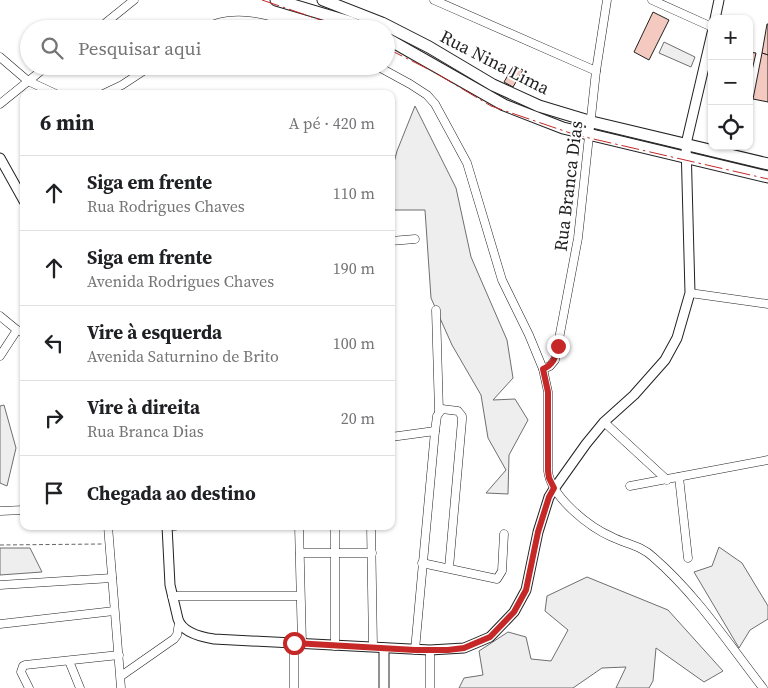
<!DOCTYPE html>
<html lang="pt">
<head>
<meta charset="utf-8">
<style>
  body { margin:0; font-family:"Source Serif 4",serif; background:#f2f2f2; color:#202124 }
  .controls { position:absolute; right:15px; top:15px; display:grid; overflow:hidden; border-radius:10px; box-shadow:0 1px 4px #0004 }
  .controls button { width:45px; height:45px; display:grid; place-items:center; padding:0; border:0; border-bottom:1px solid #e0e0e0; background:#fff; color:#202124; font:25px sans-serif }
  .stop { position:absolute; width:15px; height:15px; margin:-11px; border:4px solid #c62828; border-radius:50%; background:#fff }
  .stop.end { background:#c62828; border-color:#fff; box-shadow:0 1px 5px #0008 }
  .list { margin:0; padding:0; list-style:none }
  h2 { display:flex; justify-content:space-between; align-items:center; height:65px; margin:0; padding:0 20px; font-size:21px }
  h2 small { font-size:16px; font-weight:400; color:#757577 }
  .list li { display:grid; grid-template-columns:32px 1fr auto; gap:15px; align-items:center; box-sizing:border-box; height:75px; padding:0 20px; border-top:1px solid #e0e0e0 }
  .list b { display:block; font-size:19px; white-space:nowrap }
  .list p { margin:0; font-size:16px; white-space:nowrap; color:#757577 }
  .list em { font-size:16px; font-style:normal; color:#757577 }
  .icon { flex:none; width:28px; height:28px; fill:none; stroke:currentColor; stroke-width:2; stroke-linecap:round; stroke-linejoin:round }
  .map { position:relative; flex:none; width:768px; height:688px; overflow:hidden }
  .search { position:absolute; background:#fff; box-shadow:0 1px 4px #0004; left:20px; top:20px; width:375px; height:55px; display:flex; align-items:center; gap:12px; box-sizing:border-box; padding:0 18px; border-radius:28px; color:#757577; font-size:19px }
  .panel { position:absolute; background:#fff; box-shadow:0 1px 4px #0004; left:20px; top:90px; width:375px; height:440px; border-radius:10px }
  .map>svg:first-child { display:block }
</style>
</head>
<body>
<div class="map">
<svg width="768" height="688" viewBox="0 0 768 688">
  <rect width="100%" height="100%" fill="#fff"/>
  <g fill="#eee" stroke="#6f6f6f">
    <path d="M664 42 695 57 691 67 659 53Z"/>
    <path d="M415 106 456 188 471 257 507 340 513 378 493 400 515 399 528 420 509 455 508 494 486 493 506 470 488 438 481 395 452 345 431 298 425 210H392L391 174 397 151Z"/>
    <path d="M4 405 16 448 7 486 0 483V406Z"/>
    <path d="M719 547 742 563 768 606V619L750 630 739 648 694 572 712 566Z"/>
    <path d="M0 548H30L42 572 0 575Z"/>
    <path d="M587 577 668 610 723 671 704 682 656 648 653 681 649 688H616L626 667 602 668 573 688H459L464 678 483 675 479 651 508 632 526 637 531 659 551 661 568 630 545 611 547 596Z"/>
  </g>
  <g fill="#f3c9c0" stroke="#222">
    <path d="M653 12 669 20 649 60 634 52Z"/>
    <path d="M767 24H768V55L762 53Z"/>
    <path d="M749 52 756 53 751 75H749Z"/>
    <path d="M762 53 768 55V102L753 99Z"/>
    <path d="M514 65 523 70 513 87 504 82Z"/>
  </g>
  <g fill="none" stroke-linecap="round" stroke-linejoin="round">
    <g stroke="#222" stroke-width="9">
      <g id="minor">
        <path d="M434 0 596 71"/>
        <path d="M652 0 712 27"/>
        <path d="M98 29 134 0"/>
        <path d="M203 29C230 14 258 21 285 29"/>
        <path d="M0 57 28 81 56 94"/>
        <path d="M377 66 410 84 427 95 435 104 467 163 502 280 529 335 543 369 548 392V471C551 497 589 527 612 537 626 544 642 546 653 557 697 595 728 643 763 688"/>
        <path d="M103 94 122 85 151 66"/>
        <path d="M0 104 47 66"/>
        <path d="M391 241 415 239"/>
        <path d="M690 293 768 304"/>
        <path d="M436 310 439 412"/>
        <path d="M0 316 17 330 24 333"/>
        <path d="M0 356 17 330"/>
        <path d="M543 369 550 366 555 360 578 238 596 71 607 0"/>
        <path d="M604 422 667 480"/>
        <path d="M391 437 435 431"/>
        <path d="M679 477 688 558"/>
        <path d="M630 486 768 460"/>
        <path d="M0 511 24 510"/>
        <path d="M108 526 121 688"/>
        <path d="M167 526H175"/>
        <path d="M299 526 302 644"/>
        <path d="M335 526V646"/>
        <path d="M371 526 373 647"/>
        <path d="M300 553H372"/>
        <path d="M422 563 497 579 502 571 504 534"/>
        <path d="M0 585 112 578"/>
        <path d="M172 596H300"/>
        <path d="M0 624 114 611"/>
        <path d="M294 643V688"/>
        <path d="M415 650 435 431 437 416 442 409 458 411 462 416V420L449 568"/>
        <path d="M69 661 80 688"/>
        <path d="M121 676 174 639 177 635 179 623"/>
        <path d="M29 688 21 672 23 666 25 665 119 655"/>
        <path d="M430 688V650"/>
      </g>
    </g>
    <g stroke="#222" stroke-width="11">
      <g id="tertiary">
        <path d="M715 19 719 0"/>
        <path d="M0 158 24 201"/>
        <path d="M167 526 170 585 178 619C182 632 201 637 214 639L430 650 464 648 476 643 490 637 514 612 526 590 538 532 549 497 554 489 586 444 604 422 634 395 665 360 677 338 690 293 686 144 712 33"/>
        <path d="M384 648V688"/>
      </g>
    </g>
    <g stroke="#222" stroke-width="13">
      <g id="primary">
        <path d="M276 0 350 22 366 29"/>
        <path d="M323 0 382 23 429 47 493 85 539 106 592 122 768 164"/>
        <path d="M386 38 504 105 563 128 768 177"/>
      </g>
    </g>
    <path stroke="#646464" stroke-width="1" stroke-dasharray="4 2.5" stroke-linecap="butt" d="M0 545 102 544"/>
    <use href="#minor" stroke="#fff" stroke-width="8"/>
    <use href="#tertiary" stroke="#fff" stroke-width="9"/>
    <use href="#primary" stroke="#fff" stroke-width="11"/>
    <g stroke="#c62828" stroke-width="1" stroke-dasharray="18 4 2.5 4" stroke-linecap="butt">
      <path d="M262 0 347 29"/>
      <path d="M386 48 434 72 491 106 576 135 768 179"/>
    </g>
  </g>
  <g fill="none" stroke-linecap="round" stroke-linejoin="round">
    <path stroke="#c62828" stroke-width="6" d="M294 643 415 650H448L464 648 490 637 514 612 526 590 538 532 549 497 554 488 549 478 548 471V392L543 369C554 364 555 358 558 346"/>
  </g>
  <g text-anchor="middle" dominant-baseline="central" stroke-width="4" stroke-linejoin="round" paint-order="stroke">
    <g font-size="18" fill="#222" stroke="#fff">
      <text transform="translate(495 62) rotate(27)">Rua Nina Lima</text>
      <text transform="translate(568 186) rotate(-83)">Rua Branca Dias</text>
    </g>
  </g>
</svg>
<div class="controls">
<button>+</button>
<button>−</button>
<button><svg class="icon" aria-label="locate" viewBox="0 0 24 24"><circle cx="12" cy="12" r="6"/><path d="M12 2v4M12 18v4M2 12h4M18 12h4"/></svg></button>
</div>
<div class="stop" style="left:294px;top:643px"></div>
<div class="stop end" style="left:558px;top:346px"></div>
<div class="search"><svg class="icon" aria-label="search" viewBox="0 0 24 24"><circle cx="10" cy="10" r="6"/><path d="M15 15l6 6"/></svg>Pesquisar aqui</div>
<section class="panel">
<h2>6 min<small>A pé · 420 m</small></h2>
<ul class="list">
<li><svg class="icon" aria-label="ahead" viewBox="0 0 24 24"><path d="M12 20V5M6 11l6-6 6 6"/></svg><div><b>Siga em frente</b><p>Rua Rodrigues Chaves</p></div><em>110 m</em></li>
<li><svg class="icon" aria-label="ahead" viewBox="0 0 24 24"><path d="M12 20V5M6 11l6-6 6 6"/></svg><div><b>Siga em frente</b><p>Avenida Rodrigues Chaves</p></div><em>190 m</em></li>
<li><svg class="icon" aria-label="left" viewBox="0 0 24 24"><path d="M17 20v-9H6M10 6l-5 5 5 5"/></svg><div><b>Vire à esquerda</b><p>Avenida Saturnino de Brito</p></div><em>100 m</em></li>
<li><svg class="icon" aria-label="right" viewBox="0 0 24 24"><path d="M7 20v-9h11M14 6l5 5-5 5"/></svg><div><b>Vire à direita</b><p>Rua Branca Dias</p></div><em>20 m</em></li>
<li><svg class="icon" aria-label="arrive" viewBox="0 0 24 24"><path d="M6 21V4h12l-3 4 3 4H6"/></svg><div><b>Chegada ao destino</b></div></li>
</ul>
</section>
</div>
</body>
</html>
